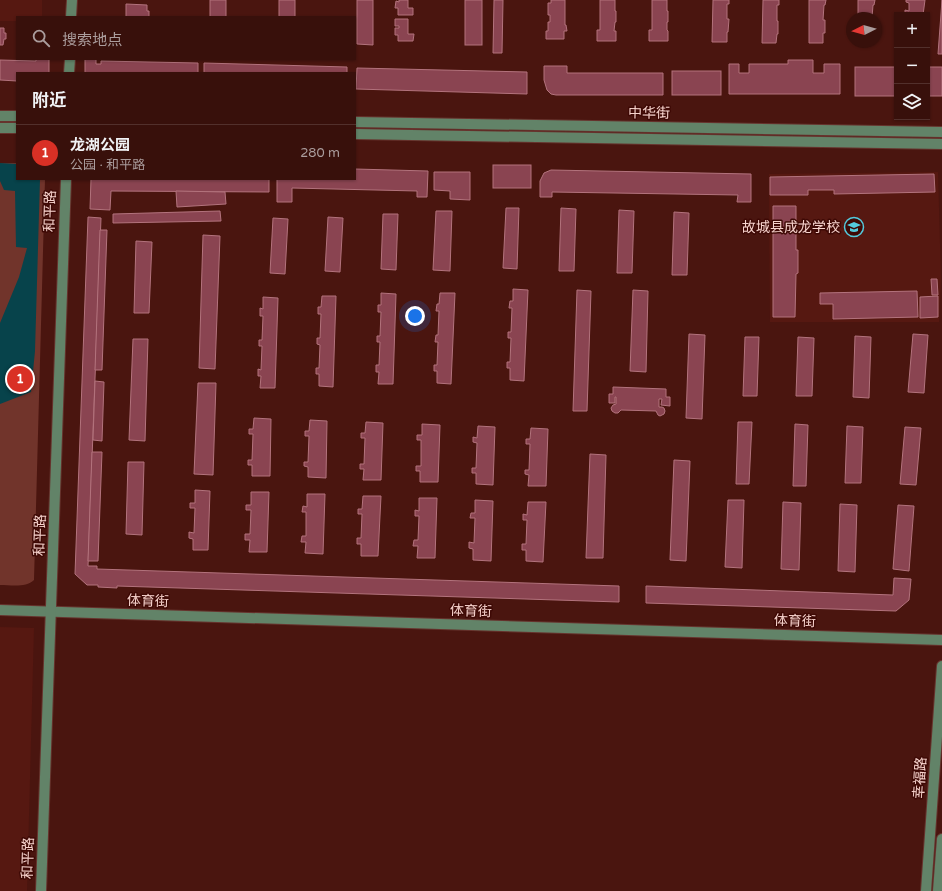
<!DOCTYPE html>
<html lang="zh">
<head>
<meta charset="utf-8">
<style>
  body { margin:0; font-family:"Varela Round","Noto Sans SC",sans-serif; background:#3f1914; color:#f1f3f6 }
  .controls { position:absolute; right:12px; top:12px; display:grid; overflow:hidden; border-radius:0px; box-shadow:0 1px 3px #0004 }
  .controls button { width:36px; height:36px; display:grid; place-items:center; padding:0; border:0; border-bottom:1px solid #52302c; background:#38100b; color:#f1f3f6; font:20px sans-serif }
  .compass { position:absolute; left:846px; top:12px; width:36px; height:36px; border-radius:50%; background:#38100b; box-shadow:0 1px 3px #0004; rotate:264deg }
  .you { position:absolute; left:415px; top:316px; width:14px; height:14px; margin:-10px; border:3px solid #fff; border-radius:50%; background:#1a73e8; box-shadow:0 0 0 6px #1a73e833 }
  .badge { display:grid; place-items:center; width:26px; height:26px; border-radius:50%; background:#d93025; color:#fff; font-size:13px; font-weight:700 }
  .pin { position:absolute; translate:-50% -50%; border:2px solid #fff; box-shadow:0 1px 4px #0006 }
  .list { margin:0; padding:0; list-style:none }
  h2 { display:flex; justify-content:space-between; align-items:center; height:52px; margin:0; padding:0 16px; font-size:17px }
  h2 small { font-size:13px; font-weight:400; color:#ab9d9d }
  .list li { display:grid; grid-template-columns:26px 1fr auto; gap:12px; align-items:center; box-sizing:border-box; height:56px; padding:0 16px; border-top:1px solid #52302c }
  .list b { display:block; font-size:15px; white-space:nowrap }
  .list p { margin:0; font-size:13px; white-space:nowrap; color:#ab9d9d }
  .list em { font-size:13px; font-style:normal; color:#ab9d9d }
  .icon { flex:none; width:22px; height:22px; fill:none; stroke:currentColor; stroke-width:2; stroke-linecap:round; stroke-linejoin:round }
  .map { position:relative; flex:none; width:942px; height:891px; overflow:hidden }
  .search { position:absolute; background:#38100b; box-shadow:0 1px 3px #0004; left:16px; top:16px; width:340px; height:44px; display:flex; align-items:center; gap:10px; box-sizing:border-box; padding:0 14px; border-radius:0px; color:#ab9d9d; font-size:15px }
  .panel { position:absolute; background:#38100b; box-shadow:0 1px 3px #0004; left:16px; top:72px; width:340px; height:108px; border-radius:0px }
  .map>svg:first-child { display:block }
</style>
</head>
<body>
<div class="map">
<svg width="942" height="891" viewBox="0 0 942 891">
  <rect width="100%" height="100%" fill="#4a150f"/>
  <g fill="#561811">
    <path d="M0 0H42V17H17V21H0Z"/>
    <path d="M938 172 941 281 939 322H770L769 174Z"/>
    <path d="M0 627 34 628 27 891H0Z"/>
  </g>
  <path fill="#71342b" d="M0 163H17V179H45L34 580C26 588 11 585 0 585Z"/>
  <path fill="#07434b" d="M0 163 17 164V179H40L35 351 31 392 0 404V323L19 277 27 248 16 247 15 191 4 190 0 181Z"/>
  <g fill="#8a4451" stroke="#b3737d">
    <rect x="210" y="0" width="16" height="17"/>
    <rect x="279" y="0" width="16" height="17"/>
    <path d="M357 0H373V45L357 44Z"/>
    <path d="M399 0H408V8H413V15H398V8H395L396 1 399 2Z"/>
    <rect x="465" y="0" width="17" height="45"/>
    <path d="M494 0H503L502 53H493Z"/>
    <path d="M551 0H565V25H566L567 31H564V39H546V31H548V22H550V15H548V3H551Z"/>
    <path d="M600 0H615V11H616V22H615L614 31H616V41H597V30H600Z"/>
    <path d="M652 0H667V11H668V22H667V30L668 31V41H649V30H652Z"/>
    <path d="M713 0H729V4H727V19H729L728 32H727V42H712Z"/>
    <path d="M763 0H779V5H777V21H778V34H777L776 43H762Z"/>
    <path d="M809 0H826L825 5H824L823 20H825V33H823V43H809Z"/>
    <path d="M858 0H875L874 5H873L872 18H858Z"/>
    <path d="M906 0H925L923 15H905V10L909 11V3L906 2Z"/>
    <path d="M942 0V54H938Z"/>
    <path d="M126 4 147 5V11H149V17H126Z"/>
    <path d="M395 19H408V34H414L413 41H398V35H395V28H399V26H395Z"/>
    <path d="M0 28H4V33H6V39H4L3 45H0Z"/>
    <path d="M36 59H49V73H17V81L0 80V60L36 61Z"/>
    <path d="M85 59H96V64H101V61L198 63V73H85Z"/>
    <path d="M788 60H813V73H824V64H840V94H729V64H739V73H749V64H788Z"/>
    <path d="M204 63 347 67V73H204Z"/>
    <path d="M544 66H567V73H663V95H556L551 94 547 90 544 80Z"/>
    <rect x="855" y="67" width="42" height="29"/>
    <rect x="927" y="67" width="15" height="29"/>
    <path d="M357 68 527 72V94L356 89Z"/>
    <rect x="672" y="71" width="49" height="24"/>
    <rect x="493" y="165" width="38" height="23"/>
    <path d="M355 169 428 171 427 197H417V191L292 188V202H277V179H355Z"/>
    <path d="M551 170 751 174V202H737L738 195 552 192V197H540V181L544 173Z"/>
    <path d="M434 172H470V200L450 199V191L434 190Z"/>
    <path d="M934 174 935 192 834 194V190H808V195H770V177Z"/>
    <path d="M91 179H269V192L111 191 110 210 90 209Z"/>
    <path d="M176 191 225 192 226 204 177 207Z"/>
    <path d="M773 206H796V250H798V273L796 274 795 317H773Z"/>
    <path d="M506 208H519L517 269 503 268Z"/>
    <path d="M561 208 576 209 574 271H559Z"/>
    <path d="M619 210 634 211 632 273H617Z"/>
    <path d="M220 211 221 221 113 223V214Z"/>
    <path d="M436 211H452L450 271 433 270Z"/>
    <path d="M674 212 689 213 687 275H672Z"/>
    <path d="M383 214H398L396 270 381 269Z"/>
    <path d="M88 217 101 218 88 566H97V569L619 586V602L117 586V588L98 587V585H87L75 574Z"/>
    <path d="M328 217 343 218 340 272 325 271Z"/>
    <path d="M273 218 288 219 285 274 270 273Z"/>
    <path d="M100 230H107L102 370H95Z"/>
    <path d="M203 235 220 236 215 369 199 368Z"/>
    <path d="M136 241 152 242 149 313H134Z"/>
    <path d="M931 279H937L938 295H932Z"/>
    <path d="M513 289 528 290 524 381 510 380V368H507V362H510L511 338H508V332H511L512 308H509L510 301H513Z"/>
    <path d="M577 290 591 291 587 411H573Z"/>
    <path d="M633 290 648 291 646 372 630 371Z"/>
    <path d="M917 291 918 317 833 319V304H820V293Z"/>
    <path d="M381 293 396 294 393 384H378L379 372H376V365H379L380 342H377V336H380L381 312H378V305H381Z"/>
    <path d="M440 293H455L451 384 437 383V371H434V365H437L438 342H435L436 335H438L439 311H436L437 304H439Z"/>
    <path d="M322 296H336L333 387 319 386V374H316V368H319L320 345 317 344V338H320L321 314H318V307H321Z"/>
    <path d="M938 296V317L920 318V297Z"/>
    <path d="M263 297 278 298 275 388H260L261 376H258V369L261 370 262 346H259V340H262L263 316H260V308L263 309Z"/>
    <path d="M689 334 705 335 702 419 686 418Z"/>
    <path d="M913 334 928 335 924 393 908 392Z"/>
    <path d="M855 336 871 337 869 398 853 397Z"/>
    <path d="M745 337H759L757 396H743Z"/>
    <path d="M798 337 814 338 812 396H796Z"/>
    <path d="M133 339H148L145 441 129 440Z"/>
    <path d="M95 381 104 382 102 441 93 440Z"/>
    <path d="M198 383H216L213 475 194 474Z"/>
    <path d="M613 387 666 389V397H670V406L661 405 662 399H659V407H662L664 408 665 411 664 414 660 416 658 415 656 411 621 410 618 413H615L612 411 611 408 613 405 616 404V397H615V403H609V394H613Z"/>
    <path d="M254 418 271 419 270 476H252V465H248V460H252L253 434H249V429H253Z"/>
    <path d="M310 420 327 421 326 478 308 477V467L304 466V462H308L309 436H305V431H309Z"/>
    <path d="M366 422 383 423 381 480H363L364 469H360V464H364L365 438H361V433H365Z"/>
    <path d="M738 422H752L749 484H736Z"/>
    <path d="M422 424 440 425 438 482H420V471H416V466H421V440H417V435H422Z"/>
    <path d="M795 424 808 425 806 486H793Z"/>
    <path d="M478 426 495 427 493 485 476 484V473H472V468H476L477 443 473 442V437L477 438Z"/>
    <path d="M847 426 863 427 861 483H845Z"/>
    <path d="M905 427 921 428 916 485 900 484Z"/>
    <path d="M531 428 548 429 546 486H528L529 475 525 474V470H529L530 444H526V439H530Z"/>
    <path d="M92 452H102L98 561H88Z"/>
    <path d="M590 454 606 455 603 558H586Z"/>
    <path d="M674 460 690 461 686 561 670 560Z"/>
    <path d="M128 462H144L142 535 126 534Z"/>
    <path d="M195 490 210 491 208 550H193V539L189 538V532L194 533 195 508H190V503H195Z"/>
    <path d="M251 492H269L267 552H249L250 540H245V534H250L251 510H246V505H251Z"/>
    <path d="M307 494H325L323 554 305 553 306 542H301L302 536H306V512H302L303 506 307 507Z"/>
    <path d="M363 496H381L378 556H361V544H357V538H361L362 514H358V509H362Z"/>
    <path d="M419 498H437L435 558H417L418 546H413L414 540H418L419 516H415V510L419 511Z"/>
    <path d="M475 500 493 501 491 561 473 560V549L469 548V542L474 543 475 518H470L471 513H475Z"/>
    <path d="M728 500H744L742 568 725 567Z"/>
    <path d="M528 502H546L543 562 526 561V550H522V544H526L527 520H523V514L527 515Z"/>
    <path d="M783 502 801 503 799 570 781 569Z"/>
    <path d="M840 504 857 505 855 572 838 571Z"/>
    <path d="M898 505 914 506 909 571 893 569Z"/>
    <path d="M894 578 911 579 909 600 896 611 646 603V586L893 595Z"/>
  </g>
  <g fill="none" stroke-linecap="round" stroke-linejoin="round">
    <g stroke="#66332d" stroke-width="12">
      <g id="secondary">
        <path d="M71 17 72 0"/>
        <path d="M69 73 70 59"/>
        <path d="M0 116H17"/>
        <path d="M355 122 942 132"/>
        <path d="M0 128H17"/>
        <path d="M355 134 942 144"/>
        <path d="M0 610 942 640"/>
        <path d="M41 891 66 179"/>
        <path d="M926 891 942 666"/>
        <path d="M938 891 942 839"/>
      </g>
    </g>
    <use href="#secondary" stroke="#628368" stroke-width="10"/>
  </g>
  <defs>
    <g id="school-ring" transform="scale(1)"><circle r="9.5" fill="#3e0905" stroke="#54cadd" stroke-width="1.5"/><path d="M0-5L7-2L0 1L-7-2ZM-4 1L0 2.5L4 1V4Q0 6-4 4Z" fill="#54cadd"/></g>
  </defs>
  <g fill-rule="evenodd">
    <use href="#school-ring" x="854" y="227"/>
  </g>
  <g text-anchor="middle" dominant-baseline="central" stroke-width="3" stroke-linejoin="round" paint-order="stroke">
    <g font-size="14" fill="#f7d3cd" stroke="#3e0905">
      <text transform="translate(649 113) rotate(1)">中华街</text>
      <text transform="translate(50 211) rotate(-88)">和平路</text>
      <text transform="translate(40 535) rotate(-88)">和平路</text>
      <text transform="translate(148 601) rotate(2)">体育街</text>
      <text transform="translate(471 611) rotate(2)">体育街</text>
      <text transform="translate(795 621) rotate(2)">体育街</text>
      <text transform="translate(920 778) rotate(-86)">幸福路</text>
      <text transform="translate(28 858) rotate(-88)">和平路</text>
    </g>
    <g font-size="14" fill="#f7d3cd" stroke="#3e0905" text-anchor="end">
      <text x="840" y="227">故城县成龙学校</text>
    </g>
  </g>
</svg>
<div class="controls">
<button>+</button>
<button>−</button>
<button><svg class="icon" aria-label="layers" viewBox="0 0 24 24"><path d="M12 4l9 5-9 5-9-5zM3 14l9 5 9-5"/></svg></button>
</div>
<svg class="compass" viewBox="-18 -18 36 36"><path d="M0-13l5 13h-10z" fill="#e53935"/><path d="M0 13l5-13h-10z" fill="#ab9d9d"/></svg>
<div class="you"></div>
<div class="pin badge" style="left:20px;top:379px">1</div>
<div class="search"><svg class="icon" aria-label="search" viewBox="0 0 24 24"><circle cx="10" cy="10" r="6"/><path d="M15 15l6 6"/></svg>搜索地点</div>
<section class="panel">
<h2>附近<small></small></h2>
<ul class="list">
<li><span class="badge">1</span><div><b>龙湖公园</b><p>公园 · 和平路</p></div><em>280 m</em></li>
</ul>
</section>
</div>
</body>
</html>
